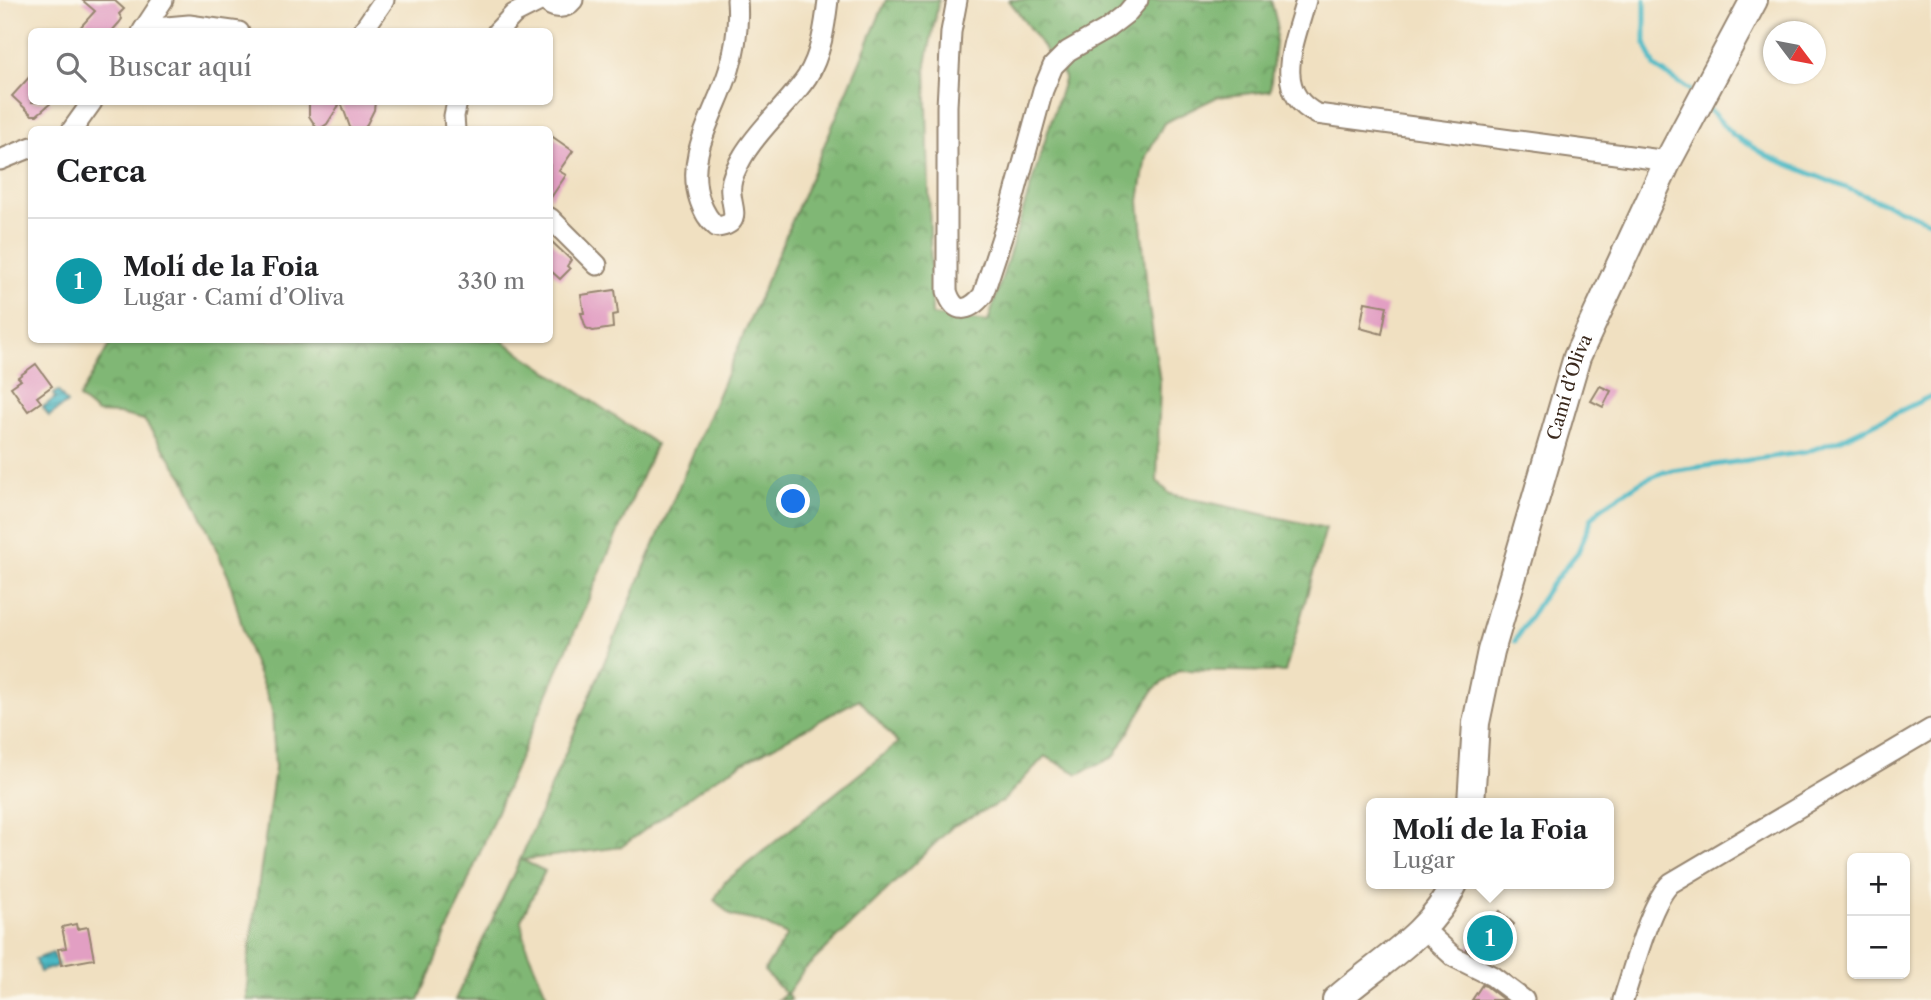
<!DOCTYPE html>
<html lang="es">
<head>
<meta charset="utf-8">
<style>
  body { margin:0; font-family:"Libre Caslon Text",serif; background:#f6f6f6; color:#202124 }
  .controls { position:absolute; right:21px; bottom:21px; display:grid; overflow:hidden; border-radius:10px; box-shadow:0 2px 5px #0004 }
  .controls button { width:63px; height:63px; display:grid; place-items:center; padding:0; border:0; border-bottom:2px solid #e0e0e0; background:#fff; color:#202124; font:35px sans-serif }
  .compass { position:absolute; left:1763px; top:21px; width:63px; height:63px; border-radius:50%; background:#fff; box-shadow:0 2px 5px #0004; rotate:122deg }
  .you { position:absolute; left:794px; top:502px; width:24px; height:24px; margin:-18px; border:5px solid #fff; border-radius:50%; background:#1a73e8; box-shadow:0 0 0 10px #1a73e833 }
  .badge { display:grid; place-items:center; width:46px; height:46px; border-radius:50%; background:#1a73e8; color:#fff; font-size:23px; font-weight:700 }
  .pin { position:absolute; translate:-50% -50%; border:4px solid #fff; box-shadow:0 2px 7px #0006 }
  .popup { position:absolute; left:1366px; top:798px; width:248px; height:91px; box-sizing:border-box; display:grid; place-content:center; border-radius:10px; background:#fff; filter:drop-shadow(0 2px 5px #0005); font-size:23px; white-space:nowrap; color:#757577 }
  .popup b { font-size:26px; color:#202124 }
  .popup::after { content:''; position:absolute; left:50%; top:100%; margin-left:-14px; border:14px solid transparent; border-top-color:#fff }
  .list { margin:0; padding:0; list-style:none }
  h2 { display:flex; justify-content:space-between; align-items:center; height:91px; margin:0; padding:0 28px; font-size:30px }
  h2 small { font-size:23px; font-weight:400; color:#757577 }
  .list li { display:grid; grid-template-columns:46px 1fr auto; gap:21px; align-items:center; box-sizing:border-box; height:126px; padding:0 28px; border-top:2px solid #e0e0e0 }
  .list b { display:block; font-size:26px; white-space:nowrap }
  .list p { margin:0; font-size:23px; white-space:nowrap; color:#757577 }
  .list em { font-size:23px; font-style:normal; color:#757577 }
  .icon { flex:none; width:38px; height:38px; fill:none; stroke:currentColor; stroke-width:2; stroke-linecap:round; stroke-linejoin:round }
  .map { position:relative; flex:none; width:1931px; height:1000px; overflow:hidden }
  .search { position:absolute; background:#fff; box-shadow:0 2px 5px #0004; left:28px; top:28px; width:525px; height:77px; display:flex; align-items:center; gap:18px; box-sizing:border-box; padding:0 24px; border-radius:10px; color:#757577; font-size:26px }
  .panel { position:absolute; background:#fff; box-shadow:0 2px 5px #0004; left:28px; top:126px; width:525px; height:217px; border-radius:10px }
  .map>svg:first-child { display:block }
</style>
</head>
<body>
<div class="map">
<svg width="1931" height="1000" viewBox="0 0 1931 1000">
  <defs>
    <pattern id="forest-crowns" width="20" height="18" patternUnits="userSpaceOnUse" patternTransform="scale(1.75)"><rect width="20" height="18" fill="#80b774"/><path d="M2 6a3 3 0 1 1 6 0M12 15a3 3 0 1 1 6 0" fill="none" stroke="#6a955f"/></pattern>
    <pattern id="water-rules" width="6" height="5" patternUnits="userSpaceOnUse" patternTransform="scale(1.75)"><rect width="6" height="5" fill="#4cb9c5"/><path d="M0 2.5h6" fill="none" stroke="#40979f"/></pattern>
  </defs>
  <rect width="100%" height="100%" fill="#fbf7ec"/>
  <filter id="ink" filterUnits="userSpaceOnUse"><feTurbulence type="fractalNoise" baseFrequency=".0143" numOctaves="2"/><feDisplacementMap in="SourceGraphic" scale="14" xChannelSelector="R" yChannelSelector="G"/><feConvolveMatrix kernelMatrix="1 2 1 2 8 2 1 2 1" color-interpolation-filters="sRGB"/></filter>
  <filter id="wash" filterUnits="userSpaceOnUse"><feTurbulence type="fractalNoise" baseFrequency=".00686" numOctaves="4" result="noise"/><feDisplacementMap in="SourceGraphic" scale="28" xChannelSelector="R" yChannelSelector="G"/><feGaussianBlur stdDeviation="1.57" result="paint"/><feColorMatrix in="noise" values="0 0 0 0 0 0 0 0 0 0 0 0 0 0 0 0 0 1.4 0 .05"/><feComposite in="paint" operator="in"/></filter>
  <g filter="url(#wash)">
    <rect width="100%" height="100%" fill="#f0e0c1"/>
    <g fill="url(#forest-crowns)" stroke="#5e7049" stroke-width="2">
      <path d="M886 0H939L926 64 932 315 988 322 1065 77 1009 0H1271L1277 24 1270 91 1217 97 1164 123 1146 156 1139 201 1148 301 1160 382 1157 481 1170 494 1326 528 1285 672 1179 670 1154 689 1114 757 1078 774 1045 756 1002 802 953 826 803 971 787 994 791 1000H778L786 994 764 971 787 935 757 921 732 916 714 900 725 882 898 743 859 699 716 778 621 847 522 860 545 871 521 920 527 949 549 1000H455L520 860Z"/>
      <path d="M112 340H501L656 444 507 787 419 1000H247L248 960 275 768 272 709 248 648 229 578 203 519 184 478 144 420 119 414 97 413 79 398Z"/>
    </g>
    <g fill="url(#water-rules)" stroke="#447272" stroke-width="2">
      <path d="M58 391 67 403 49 416 43 407 55 398 53 394Z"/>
      <path d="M53 953 58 966 40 972 35 959Z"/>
    </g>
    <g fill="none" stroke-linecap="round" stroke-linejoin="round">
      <g stroke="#4cb9c5" stroke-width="5">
        <path d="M1645 0V43L1655 67 1690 90"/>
        <path d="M1707 107 1732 134 1767 156 1931 222"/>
        <path d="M1515 641 1547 590 1578 552 1592 518 1602 507 1642 481 1664 472 1806 452 1842 439 1931 396"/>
      </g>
    </g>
    <g id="blocks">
      <g fill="#e29fc3">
        <path d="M82 0H114L124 9 119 14 122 19 119 23 111 32H76L95 11Z"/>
        <path d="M32 74V102H52L37 115H32L12 96Z"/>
        <path d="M309 102H341L327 124 318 130 309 116Z"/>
        <path d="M341 102H375L374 110 364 130H351Z"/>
        <path d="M550 135 573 151 559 171 566 175 550 199Z"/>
        <path d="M550 240 571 260 567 266 570 269 560 279 550 270Z"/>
        <path d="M615 290 618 314 612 315 613 328 593 331 586 328 581 313H584L581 295Z"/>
        <path d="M1365 302 1387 306 1382 334 1360 328Z"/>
        <path d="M36 364 52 386 37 397 41 402 28 411 11 387 21 380 18 377Z"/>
        <path d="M1600 386 1611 391 1603 407 1591 401Z"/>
        <path d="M1500 911 1514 924 1484 958 1466 949Z"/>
        <path d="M76 924 77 929 88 927 94 959 61 965 58 949 66 948 62 927Z"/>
        <path d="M1482 985 1486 986 1504 1000H1472Z"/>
      </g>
    </g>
  </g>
  <g filter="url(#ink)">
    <use href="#blocks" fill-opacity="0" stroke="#968570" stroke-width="2"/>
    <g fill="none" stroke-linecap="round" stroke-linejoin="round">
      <g stroke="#968570" stroke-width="23">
        <g id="street">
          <path d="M545 0C553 10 565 10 573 0"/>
          <path d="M737 0C739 24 736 47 729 70 716 113 684 155 700 201 704 212 708 220 717 227 746 224 728 204 731 185 732 175 738 165 743 156 760 127 788 105 807 77 821 55 825 26 828 0"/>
          <path d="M957 0 951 32 947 106V291C954 315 969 312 983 295L1008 219 1043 90 1053 66 1068 51 1105 30 1127 13 1138 0"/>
          <path d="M1306 0C1296 39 1270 91 1317 114L1668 161"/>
          <path d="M144 29 189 25 239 32"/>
          <path d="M142 32 163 0"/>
          <path d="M362 32 384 0"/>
          <path d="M497 32 514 14 542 0"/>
          <path d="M72 130 92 102"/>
          <path d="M455 130 454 116 457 102"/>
          <path d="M0 160 32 147"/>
          <path d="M550 218 597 265"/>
          <path d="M1422 928 1454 957 1492 976 1524 1000"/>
          <path d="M1623 1000C1633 971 1650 902 1671 883L1931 729"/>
        </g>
      </g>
      <g stroke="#968570" stroke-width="30">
        <g id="secondary">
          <path id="s1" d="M1471 803 1476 723 1491 651 1577 357 1668 161 1754 0"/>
          <path d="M1336 1000C1376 964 1431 935 1454 884"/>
        </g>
      </g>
      <use href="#street" stroke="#fff" stroke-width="19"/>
      <use href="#secondary" stroke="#fff" stroke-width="26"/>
    </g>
  </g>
  <g text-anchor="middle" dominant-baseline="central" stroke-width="5" stroke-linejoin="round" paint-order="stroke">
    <g font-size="18" fill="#3b2a1e" stroke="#fbf7ec">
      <text stroke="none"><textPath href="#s1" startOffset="429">Camí d’Oliva</textPath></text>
    </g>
  </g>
</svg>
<div class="controls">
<button>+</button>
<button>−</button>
</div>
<svg class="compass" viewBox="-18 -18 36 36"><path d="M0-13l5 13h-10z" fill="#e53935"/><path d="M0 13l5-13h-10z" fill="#757577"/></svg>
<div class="you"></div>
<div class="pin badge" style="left:1490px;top:938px;background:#0f9aa8">1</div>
<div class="popup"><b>Molí de la Foia</b>Lugar</div>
<div class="search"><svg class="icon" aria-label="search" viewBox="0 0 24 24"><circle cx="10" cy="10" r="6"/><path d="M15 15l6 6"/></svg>Buscar aquí</div>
<section class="panel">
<h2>Cerca<small></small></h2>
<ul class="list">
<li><span class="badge" style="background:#0f9aa8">1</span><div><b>Molí de la Foia</b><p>Lugar · Camí d’Oliva</p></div><em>330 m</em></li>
</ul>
</section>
</div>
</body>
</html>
